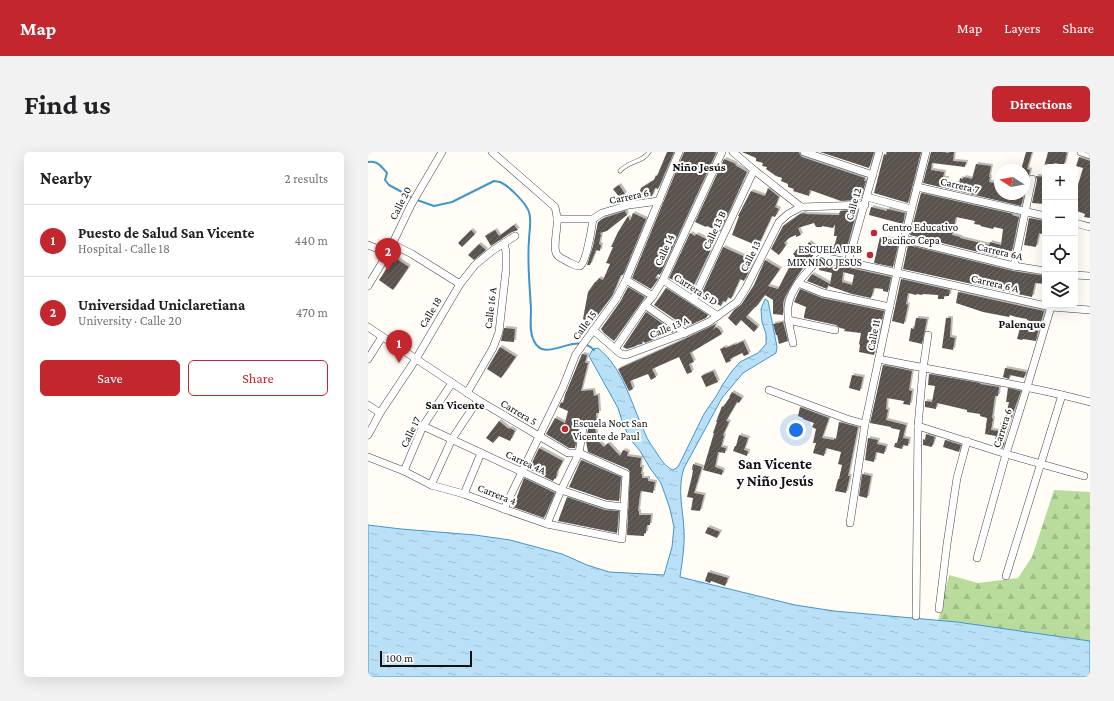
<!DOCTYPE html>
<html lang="en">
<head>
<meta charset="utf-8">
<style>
  body { margin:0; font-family:"Crimson Pro",serif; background:#f2f2f2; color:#202124 }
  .controls { position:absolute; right:12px; top:12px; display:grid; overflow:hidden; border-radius:6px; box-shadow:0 4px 16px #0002 }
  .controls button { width:36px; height:36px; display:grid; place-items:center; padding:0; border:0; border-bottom:1px solid #e0e0e0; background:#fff; color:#202124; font:20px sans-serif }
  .compass { position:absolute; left:626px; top:12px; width:36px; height:36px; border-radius:50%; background:#fff; box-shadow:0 4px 16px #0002; rotate:281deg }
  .scale { position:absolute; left:12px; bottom:10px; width:92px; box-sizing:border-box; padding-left:4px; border:2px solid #111; border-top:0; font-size:11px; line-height:14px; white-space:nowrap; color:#111; -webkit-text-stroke:3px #fff; paint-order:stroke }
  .you { position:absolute; left:428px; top:278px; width:14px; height:14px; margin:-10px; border:3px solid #fff; border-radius:50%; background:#1a73e8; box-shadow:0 0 0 6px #1a73e833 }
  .badge { display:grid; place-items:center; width:26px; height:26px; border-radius:50%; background:#c4262e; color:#fff; font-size:13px; font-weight:700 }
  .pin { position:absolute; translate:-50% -33px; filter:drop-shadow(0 1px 2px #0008) }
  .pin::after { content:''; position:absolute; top:21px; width:14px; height:12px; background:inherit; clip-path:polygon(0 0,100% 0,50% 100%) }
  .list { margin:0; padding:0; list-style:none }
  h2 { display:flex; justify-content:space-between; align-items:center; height:52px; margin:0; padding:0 16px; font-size:17px }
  h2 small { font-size:13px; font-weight:400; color:#757577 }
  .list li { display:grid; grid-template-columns:26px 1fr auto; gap:12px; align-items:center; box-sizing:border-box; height:72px; padding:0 16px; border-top:1px solid #e0e0e0 }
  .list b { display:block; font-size:15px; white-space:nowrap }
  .list p { margin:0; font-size:13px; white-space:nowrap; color:#757577 }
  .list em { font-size:13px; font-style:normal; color:#757577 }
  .actions { display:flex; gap:8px; padding:12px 16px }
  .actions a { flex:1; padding:9px 0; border:1px solid #c4262e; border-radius:6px; text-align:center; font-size:14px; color:#c4262e }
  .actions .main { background:#c4262e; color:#fff }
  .icon { flex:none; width:22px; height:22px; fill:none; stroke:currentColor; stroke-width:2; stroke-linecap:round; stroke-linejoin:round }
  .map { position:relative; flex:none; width:722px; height:525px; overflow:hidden; border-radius:6px }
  header { display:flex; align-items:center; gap:24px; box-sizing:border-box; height:56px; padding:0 20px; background:#c4262e; color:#fff }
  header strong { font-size:19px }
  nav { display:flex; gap:22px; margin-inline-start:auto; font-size:14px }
  .intro { display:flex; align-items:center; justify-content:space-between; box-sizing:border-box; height:96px; padding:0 24px }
  h1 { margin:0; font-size:28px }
  .button { padding:10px 18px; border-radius:6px; background:#c4262e; color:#fff; font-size:14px; font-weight:700 }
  main { display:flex; gap:24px; padding:0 24px }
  aside { flex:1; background:#fff; border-radius:6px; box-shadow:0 4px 16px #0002 }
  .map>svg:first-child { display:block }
</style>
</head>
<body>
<header>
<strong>Map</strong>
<nav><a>Map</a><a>Layers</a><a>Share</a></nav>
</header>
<div class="intro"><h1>Find us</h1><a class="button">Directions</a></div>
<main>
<aside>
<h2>Nearby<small>2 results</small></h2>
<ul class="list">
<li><span class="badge">1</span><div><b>Puesto de Salud San Vicente</b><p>Hospital · Calle 18</p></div><em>440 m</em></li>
<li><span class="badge">2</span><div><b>Universidad Uniclaretiana</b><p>University · Calle 20</p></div><em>470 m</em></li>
</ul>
<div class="actions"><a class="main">Save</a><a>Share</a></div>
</aside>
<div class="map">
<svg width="722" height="525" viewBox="0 0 722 525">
  <defs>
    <pattern id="forest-firs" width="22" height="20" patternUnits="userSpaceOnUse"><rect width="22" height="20" fill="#b9dc9c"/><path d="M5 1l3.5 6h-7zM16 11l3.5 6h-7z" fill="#9ebc85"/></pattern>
    <pattern id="water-ripples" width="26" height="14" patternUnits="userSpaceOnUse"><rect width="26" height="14" fill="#b9e0f7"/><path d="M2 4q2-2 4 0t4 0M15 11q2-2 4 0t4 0" fill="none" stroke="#9ebfd3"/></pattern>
    <pattern id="building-hatch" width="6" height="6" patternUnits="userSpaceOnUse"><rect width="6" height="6" fill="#5a524d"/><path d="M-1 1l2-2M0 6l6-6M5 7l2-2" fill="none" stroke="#6d6662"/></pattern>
    <filter id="shadow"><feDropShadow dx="2" dy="-2" stdDeviation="0" flood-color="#0004"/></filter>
  </defs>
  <rect width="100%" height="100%" fill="#fffdf5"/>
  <path fill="url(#forest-firs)" d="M686 338 722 340V489L589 470 570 469 581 423 610 431 650 426 664 405Z"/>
  <path fill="url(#water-ripples)" stroke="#3f96cf" d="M397 147 400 149 409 195 408 201 375 221 354 246 316 316C309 337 315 357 316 378 317 394 314 410 312 425L427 453 466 459 589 470 722 489V525H0V373L33 377 107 383 142 388 194 402 219 413 241 420 296 423 304 395 306 375 302 357 293 331 282 316 272 299 262 287 255 272 250 256 221 204 225 197 230 196C255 216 263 251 276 279 279 288 285 295 290 303 294 309 298 315 305 318L310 315 336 262 349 243 355 232 364 219 372 210 390 201 398 192V182L394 170 393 157Z"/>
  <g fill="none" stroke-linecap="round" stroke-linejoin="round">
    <g stroke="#3f96cf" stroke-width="2">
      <path d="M0 10C9 8 13 14 19 21L17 28 21 33 45 46"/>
      <path d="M49 48 66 54 84 50 126 29C126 29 132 30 132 30 141 34 158 51 161 60 164 69 161 79 161 88 159 111 162 135 163 158 163 168 161 180 166 189 177 213 207 178 226 198"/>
    </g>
  </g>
  <g fill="url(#building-hatch)" fill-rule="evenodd" filter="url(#shadow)">
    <path d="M299 0H306L290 37 287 36 284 44H282L281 45 269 47 273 36 286 28 288 23 289 24Z"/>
    <path d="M316 0H347L348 1 292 123 290 122 287 126 290 127 283 137 264 126Z"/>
    <path d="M374 0H431L432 3 434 5 497 26 496 29H498L492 48 473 49 442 38 441 44 425 39 426 37 420 35V32L413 29 414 26 408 24 398 17 399 15 394 14 395 11 388 9V6Z"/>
    <path d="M452 0H506L501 16Z"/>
    <path d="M519 0H553L540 51 506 41 516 2 518 3Z"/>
    <path d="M563 0H576L580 1 581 0H586L585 9 598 10 597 15 564 11 563 18 576 20 575 26H579L578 30 591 32 592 26 595 27 596 25 604 27 608 12 623 14 621 25H622L621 30 632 32V42H656L653 54 555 31Z"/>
    <path d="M658 0H664L659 17 662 18 661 23 659 26 656 41V18H653Z"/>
    <path d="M680 0H697L699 1 696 13 686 11 685 15H676Z"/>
    <path d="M711 5 722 9V66L716 65 717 62 709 59V56H707V32L710 33 715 16 708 14Z"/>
    <path d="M356 7 368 12 367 13 379 20 352 80 339 74 338 75 327 70Z"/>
    <path d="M668 24 677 25V52L664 51 669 28Z"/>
    <path d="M251 33 257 42 252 46 245 37Z"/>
    <path d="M400 36 411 45 407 55 411 57 407 65 404 64 390 94 364 83 371 64H370L383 39 397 44Z"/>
    <path d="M553 41 645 62 644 63 651 65 644 99 632 98 630 105 542 83ZM588 65 607 69 606 72 613 73 612 74 625 77 626 75 635 77 633 93 622 90 621 93 592 86V85L584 83Z"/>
    <path d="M503 55 519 59V57L537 61 535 72 501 63Z"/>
    <path d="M486 58 489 59 477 102 471 101V103L459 101 461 94 466 95 469 84H466L467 72 465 76 454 74V75H448L446 71 430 76 433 83 428 85V83L421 86 416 91 418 93 411 103 403 97 415 74 432 62 437 61V62L471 63 472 59Z"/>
    <path d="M257 59 259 63 239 79 232 81 233 83 231 92 233 93 232 99 228 98 222 113H219L225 94 230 70 236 66Z"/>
    <path d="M265 61 278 67 255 123H253L244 144 223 172 215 167 220 140 227 130H228L231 126 235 128 242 112 238 111 245 95H243L250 80 260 64 262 69Z"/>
    <path d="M661 66 676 69 674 82 671 81 668 95 656 93Z"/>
    <path d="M146 73 150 78 144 80 123 94 117 84 127 78 131 84Z"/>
    <path d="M103 78 107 82 94 95 90 91Z"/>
    <path d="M322 81 327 84 328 82 346 91 324 137 301 126Z"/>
    <path d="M512 85 531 89 525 115 506 111Z"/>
    <path d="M441 90 450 97 436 115 432 114 435 116 426 129 417 145 415 151V163L405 162V148L397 143 388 155H387L378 165 390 175 386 180 373 168 368 174 360 166 366 158 373 153 386 133 397 108 412 117 400 134 410 137 427 104 425 102 429 97 434 100Z"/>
    <path d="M111 92 118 98 106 108 100 103Z"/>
    <path d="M540 93 645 119 677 124V132L667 131 664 145 535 117Z"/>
    <path d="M355 95 386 109 376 129 372 127 363 147 360 145 358 150 355 149 353 154 349 152 348 153 332 145Z"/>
    <path d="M26 105 41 115 25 138 11 128Z"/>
    <path d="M455 110 523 125 520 140 515 139V137L506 136 503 146 484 142 461 134V132L459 137 439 129 444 122 462 132 464 121 451 118 452 114ZM475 120 486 123 484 133 474 130Z"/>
    <path d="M533 127 582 138 581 144H576V147H570V143L555 142 554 143 549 142 548 143 540 141 538 152 540 153 536 172 524 169Z"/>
    <path d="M260 135 277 145 246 189 236 181 233 177 252 150Z"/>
    <path d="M298 136 323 152 340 163 338 166 318 175 286 153Z"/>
    <path d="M432 137 454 146 516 159 506 203 491 200 492 193 491 192 493 181 476 179 477 177 472 176 468 173 436 166V164H438H436L438 155 426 150Z"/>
    <path d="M590 140 676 159 673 170H672L671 172 659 168V167L648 165 642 163 641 165 615 160 588 151Z"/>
    <path d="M278 160 306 180 303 181 300 179 297 183 277 191 275 189 274 192 269 193 268 194 259 197 255 195Z"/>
    <path d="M548 166 559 167 554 192 541 189 543 176 546 177Z"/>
    <path d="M578 166H583L582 185 587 186 585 198 574 196Z"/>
    <path d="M415 170 420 189 411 192 409 183H408L405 172Z"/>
    <path d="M348 172 345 178 348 175 351 177 354 182 322 201 326 210 321 212 324 220 319 222 311 205 284 217 288 225 283 228 280 222 262 229 265 237 261 239 250 217 310 190Z"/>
    <path d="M136 176 147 177 146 190 133 189Z"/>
    <path d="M652 176 670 179 668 189 655 187 654 188 649 187Z"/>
    <path d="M375 189 381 202 376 204 374 201 362 207 363 209 358 211 352 197 357 195 358 196 367 192V193Z"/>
    <path d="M132 195 148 205 133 226 119 217Z"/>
    <path d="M214 202 219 203 217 211H220L213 239 225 238 226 244 230 243 231 261H228L229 276H227L229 288 236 295 240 291 252 304 255 298 260 300 259 304 273 306 272 315H274L273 322H274V326H280V329L287 330 285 341 273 339 272 342 270 359H271V363H283L282 373H279L278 381H276V384L259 383 262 320 260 317 220 300 218 289 220 277 218 272 214 271 211 273 207 296H201L178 282 187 266 197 271 200 259 191 255 193 250 195 251 197 243Z"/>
    <path d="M515 213 544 219 541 238 544 239 542 253 535 252 536 249 519 246 518 257 520 258 518 268 538 273 535 286 541 287 540 294 535 293 534 297 526 295 527 291H529L532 278 523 276V275L502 271Z"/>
    <path d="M637 216 658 220 656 226 642 223 641 227 635 225Z"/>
    <path d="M345 219 350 230 338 235 333 224Z"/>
    <path d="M561 222 612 231V232L631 235 630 244H627L624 266 625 267 623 278 631 279 633 270 636 271 641 250H638L640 236 653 239 641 272 635 291H636L635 296 625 293 628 284 617 282 619 266 612 264V262L599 260V258L569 251 568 257 557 255V249L564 250 567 234 560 233Z"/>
    <path d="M484 223 495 225 492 239 481 236Z"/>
    <path d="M364 240 374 246 371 251 369 250 358 269 361 270 355 283 356 284 353 295 358 296 357 301 350 300 347 315 355 318 354 323 335 318 346 281H345L349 270H348L354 254 355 255 362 245H361Z"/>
    <path d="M432 255 461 266 454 286 466 288V287H468L471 270 490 275 480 324H482L478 341 467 339 470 327H471L474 313 470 312 473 300 458 296 456 304 445 301 448 291H445L448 277 444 275 446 271 435 267V266L430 264Z"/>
    <path d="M131 269 141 277 142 276 147 279 142 289 131 284 125 291 118 286Z"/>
    <path d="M558 282 567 285 564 295 555 293V287L557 288Z"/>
    <path d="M371 283 380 286 376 298 380 299 379 304 365 299 367 294H368Z"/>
    <path d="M500 286 510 288 509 292 518 294 516 302 508 300 506 310 497 308Z"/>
    <path d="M577 288 593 293 591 300 575 295Z"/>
    <path d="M171 296 195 309 189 320 188 327 187 326 185 329 161 317Z"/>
    <path d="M213 308 253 325 251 349 239 348 201 335Z"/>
    <path d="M325 312 334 315 326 341 336 343 332 359 323 358 325 346 319 345 324 324 325 318H324Z"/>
    <path d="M494 322 503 324 499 346 491 344Z"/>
    <path d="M156 326 187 341 176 366 145 355Z"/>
    <path d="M199 345 237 358 251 359 249 381 190 369Z"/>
    <path d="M340 375 352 380 349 386 337 381Z"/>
    <path d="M340 420 360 426 357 434 343 429 342 431 337 429Z"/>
  </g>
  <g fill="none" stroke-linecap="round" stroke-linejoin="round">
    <g stroke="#444" stroke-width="4.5">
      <path id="lane" d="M252 19C262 8 274 11 281 0"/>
    </g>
    <g stroke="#444" stroke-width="8">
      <g id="street">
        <path d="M124 0 187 55C188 59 189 63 189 67 190 77 185 92 188 101 190 106 196 107 200 110 203 111 209 115 212 114 218 113 224 74 225 67"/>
        <path d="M365 0 386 18 433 55 497 53"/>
        <path d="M436 0 505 23"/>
        <path d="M713 0 722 3"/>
        <path d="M549 35 677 64"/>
        <path d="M499 45 543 57"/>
        <path d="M189 67H225L234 61 261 53 291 49"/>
        <path d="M707 71 722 75"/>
        <path d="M536 87 646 114 677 119"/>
        <path d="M24 92 44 102 92 132"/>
        <path d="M0 93 20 101"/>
        <path d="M480 110 511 0"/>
        <path d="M646 114 664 27"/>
        <path d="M707 123 722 124"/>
        <path d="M258 128 285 144"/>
        <path d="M295 128 350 164"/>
        <path d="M430 131 455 141 522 155"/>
        <path d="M0 134 20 101 43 53 74 0"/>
        <path d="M325 148 386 18"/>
        <path d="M277 153 317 181"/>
        <path d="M420 168 467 178"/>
        <path d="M0 175 110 248 171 284 200 301H211L258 322 254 387 179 372 136 357 96 342 63 333 36 319 0 305"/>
        <path d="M225 178 253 202 258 203 317 181 341 170 369 150 378 136 411 70 420 62 433 55"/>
        <path d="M425 191C419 163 414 151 434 126 440 119 446 111 454 105L480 110 683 155 722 158"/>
        <path d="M247 197 277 153 285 144 295 128 354 0"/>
        <path d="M0 207 14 185"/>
        <path d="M511 207C581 222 653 231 722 250"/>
        <path d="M401 238 479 267 497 272"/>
        <path d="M99 241 125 196 131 180 138 118V100L136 91"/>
        <path d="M0 253 12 261"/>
        <path d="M55 274 193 338 238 353 256 355"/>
        <path d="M550 274 638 302 716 324"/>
        <path d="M0 283 12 261 48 207 92 132 107 113 124 99 147 84"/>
        <path d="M36 319 55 274 84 231"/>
        <path d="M63 333 84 287 110 248"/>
        <path d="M96 342 113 301"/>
        <path d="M136 357 195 235 208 202 248 147 258 128 311 0"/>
        <path d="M482 371 497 272 536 87 558 0"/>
        <path d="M179 372 193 338 211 301 215 276"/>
        <path d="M609 406 638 302 659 235 683 155"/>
        <path d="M638 424 694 243"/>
        <path d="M571 457 579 392 589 326 599 289"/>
        <path d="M548 464 550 274 555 217 560 183"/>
      </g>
    </g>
    <use href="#lane" stroke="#fff" stroke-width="3.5"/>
    <use href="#street" stroke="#fff" stroke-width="7"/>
  </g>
  <g fill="#c4262e" stroke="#fff" stroke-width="1.5">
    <circle cx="506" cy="81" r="4"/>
    <circle cx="502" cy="103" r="4"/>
    <circle cx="197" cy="277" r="4"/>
  </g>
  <g text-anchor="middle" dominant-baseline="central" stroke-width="4" stroke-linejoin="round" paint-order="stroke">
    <g font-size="11" fill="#111" stroke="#fff">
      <text transform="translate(592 33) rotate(13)">Carrera 7</text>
      <text transform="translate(261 44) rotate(-12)">Carrera 6</text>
      <text transform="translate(32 51) rotate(-63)">Calle 20</text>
      <text transform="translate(485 52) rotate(-74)">Calle 12</text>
      <text transform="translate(346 78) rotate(-65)">Calle 13 B</text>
      <text transform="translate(296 98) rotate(-65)">Calle 14</text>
      <text transform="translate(632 99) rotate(13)">Carrera 6A</text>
      <text transform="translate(382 104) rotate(-63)">Calle 13</text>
      <text transform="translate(627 131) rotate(13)">Carrera 6 A</text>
      <text transform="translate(328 137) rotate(33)">Carrera 5 D</text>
      <text transform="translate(122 156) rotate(-83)">Calle 16 A</text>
      <text transform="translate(62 160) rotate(-59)">Calle 18</text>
      <text transform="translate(216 173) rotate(-54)">Calle 15</text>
      <text transform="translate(301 175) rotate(-22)">Calle 13 A</text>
      <text transform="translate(505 183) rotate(-79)">Calle 11</text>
      <text transform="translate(151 260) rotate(31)">Carrera 5</text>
      <text transform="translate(634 276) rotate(-72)">Carrera 6</text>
      <text transform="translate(42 280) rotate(-64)">Calle 17</text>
      <text transform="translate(158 310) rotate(25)">Carrea 4A</text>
      <text transform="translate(129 342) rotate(21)">Carrera 4</text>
    </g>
    <g font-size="11" fill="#111" stroke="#fff" text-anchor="start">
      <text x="514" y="75">Centro Educativo<tspan x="514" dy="13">Pacifico Cepa</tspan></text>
      <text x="494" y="97" text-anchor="end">ESCUELA URB<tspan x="494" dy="13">MIX NIÑO JESUS</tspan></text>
      <text x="205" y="271">Escuela Noct San<tspan x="205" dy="13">Vicente de Paul</tspan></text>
    </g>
    <g font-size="12" font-weight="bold" fill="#111" stroke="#fff">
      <text x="331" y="15">Niño Jesús</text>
      <text x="654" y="172">Palenque</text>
      <text x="87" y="253">San Vicente</text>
    </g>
    <g font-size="15" font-weight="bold" fill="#111" stroke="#fff">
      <text x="407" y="312">San Vicente<tspan x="407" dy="17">y Niño Jesús</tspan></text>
    </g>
  </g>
</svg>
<div class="controls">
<button>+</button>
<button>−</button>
<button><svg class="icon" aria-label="locate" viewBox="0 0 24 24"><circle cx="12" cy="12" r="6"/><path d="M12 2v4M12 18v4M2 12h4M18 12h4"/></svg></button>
<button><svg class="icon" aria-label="layers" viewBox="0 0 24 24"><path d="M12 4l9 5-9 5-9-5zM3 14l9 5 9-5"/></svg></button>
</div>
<svg class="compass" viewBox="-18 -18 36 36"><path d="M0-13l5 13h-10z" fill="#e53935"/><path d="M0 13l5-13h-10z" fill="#757577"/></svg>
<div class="scale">100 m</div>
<div class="you"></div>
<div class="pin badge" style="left:31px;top:211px">1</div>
<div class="pin badge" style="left:20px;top:119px">2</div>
</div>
</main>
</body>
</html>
